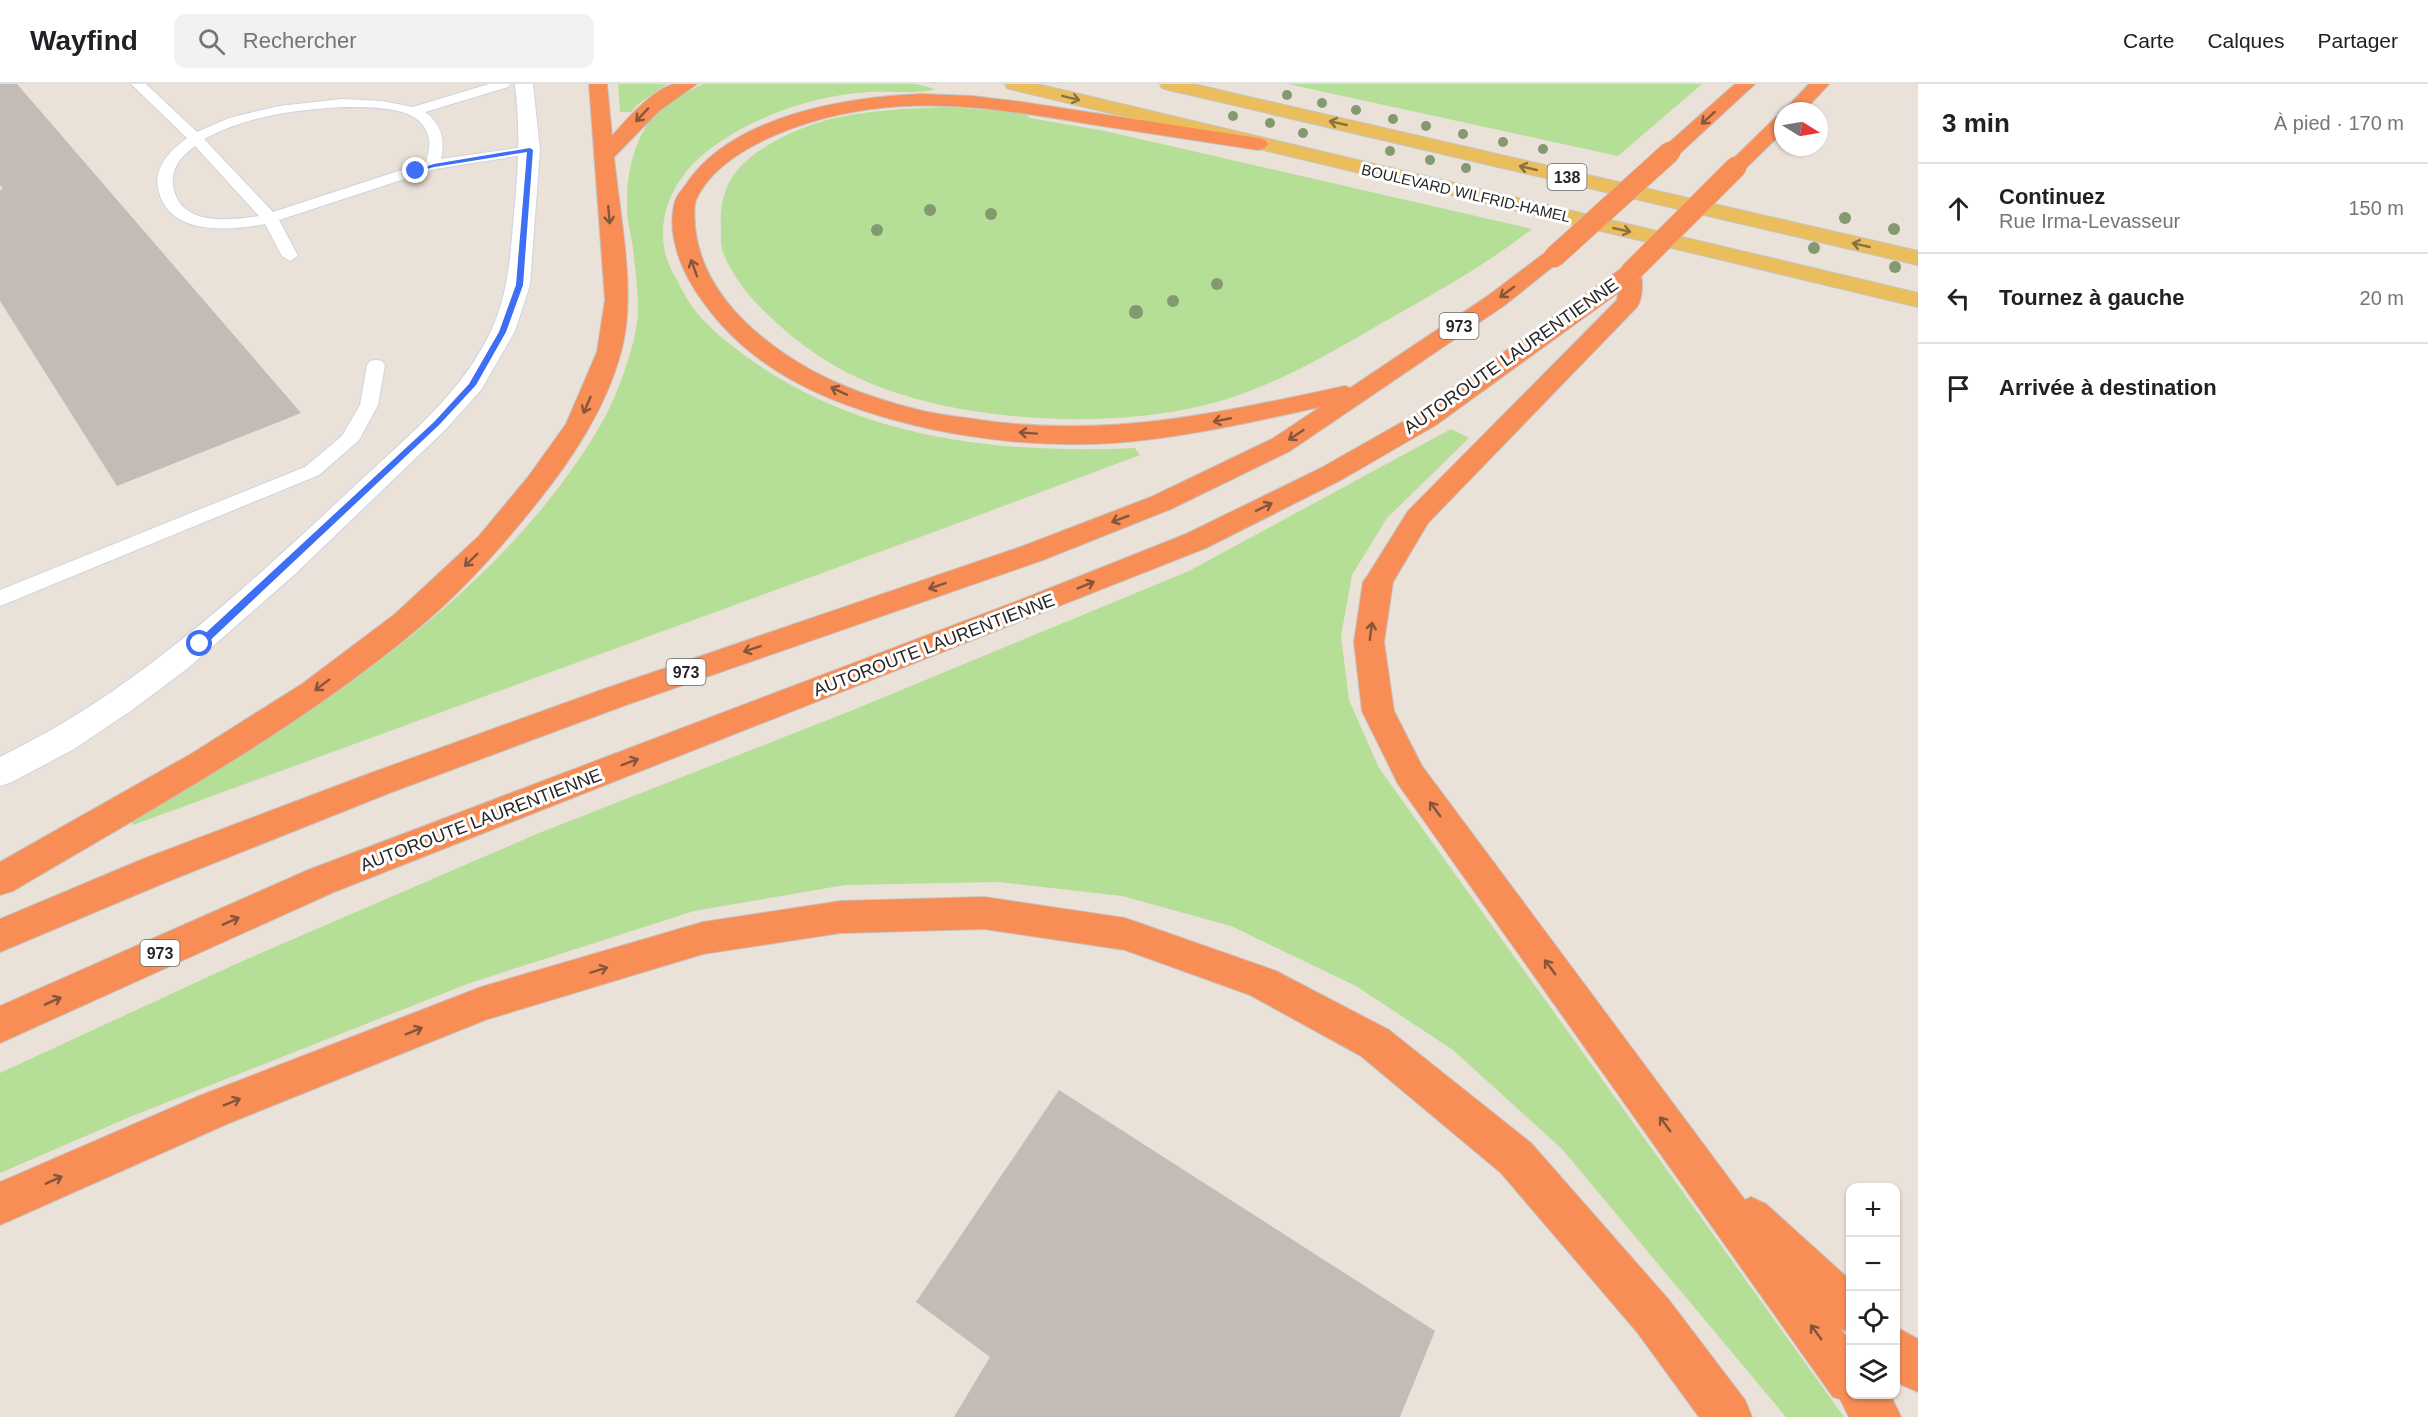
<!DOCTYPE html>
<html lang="fr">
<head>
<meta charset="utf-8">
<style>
  body { margin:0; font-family:Arial,sans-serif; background:#f2f2f2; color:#202124 }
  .controls { position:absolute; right:18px; bottom:18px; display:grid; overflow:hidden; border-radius:12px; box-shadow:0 2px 4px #0004 }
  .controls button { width:54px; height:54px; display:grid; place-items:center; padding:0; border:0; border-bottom:2px solid #e0e0e0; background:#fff; color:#202124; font:30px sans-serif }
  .compass { position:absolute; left:1774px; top:18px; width:54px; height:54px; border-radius:50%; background:#fff; box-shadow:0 2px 4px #0004; rotate:101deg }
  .stop { position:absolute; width:18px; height:18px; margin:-14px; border:4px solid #3d6ef3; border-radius:50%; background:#fff }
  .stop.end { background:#3d6ef3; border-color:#fff; box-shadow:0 2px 6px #0008 }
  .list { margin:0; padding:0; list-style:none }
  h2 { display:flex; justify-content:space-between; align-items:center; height:78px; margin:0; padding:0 24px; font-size:26px }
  h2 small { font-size:20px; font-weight:400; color:#757577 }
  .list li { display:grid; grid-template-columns:39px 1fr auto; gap:18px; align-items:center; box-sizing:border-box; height:90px; padding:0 24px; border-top:2px solid #e0e0e0 }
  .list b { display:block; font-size:22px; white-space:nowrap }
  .list p { margin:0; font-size:20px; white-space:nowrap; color:#757577 }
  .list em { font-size:20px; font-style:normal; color:#757577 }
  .icon { flex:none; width:33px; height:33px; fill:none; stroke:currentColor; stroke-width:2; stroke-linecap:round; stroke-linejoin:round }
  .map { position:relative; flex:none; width:1918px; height:1333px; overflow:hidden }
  header { display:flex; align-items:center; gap:36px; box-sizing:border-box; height:84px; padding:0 30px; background:#fff; border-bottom:2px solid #e0e0e0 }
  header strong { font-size:28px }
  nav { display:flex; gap:33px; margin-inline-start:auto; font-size:21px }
  .search { width:420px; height:54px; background:#f2f2f2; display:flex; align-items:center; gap:15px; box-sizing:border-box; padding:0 21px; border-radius:12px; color:#757577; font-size:22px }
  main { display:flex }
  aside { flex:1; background:#fff }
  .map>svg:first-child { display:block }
</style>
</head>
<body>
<header>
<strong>Wayfind</strong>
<div class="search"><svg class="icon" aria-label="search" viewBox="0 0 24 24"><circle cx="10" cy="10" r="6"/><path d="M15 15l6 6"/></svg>Rechercher</div>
<nav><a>Carte</a><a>Calques</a><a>Partager</a></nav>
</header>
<main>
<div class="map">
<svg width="1918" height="1333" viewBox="0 0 1918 1333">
  <rect width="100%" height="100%" fill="#eae1d9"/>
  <g fill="#b5df96">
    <path d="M618 0H667L637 21 631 28H620Z"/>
    <path d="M703 0H916L935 5C924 10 884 7 868 8 811 12 750 33 705 69 669 98 650 146 673 189 679 199 684 211 691 221 707 244 732 262 754 278 866 356 1003 370 1135 364L1140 371 915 455 133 741 130 734C169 712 210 692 248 667 382 582 518 481 600 342 616 316 637 259 638 228 638 204 635 182 632 158 630 147 627 135 627 123 626 92 634 53 656 29 669 15 687 8 703 0Z"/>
    <path d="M1288 0H1702L1618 72Z"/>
    <path d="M951 23 1024 29 1030 34 1105 47 1532 145C1487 180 1440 206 1391 234 1330 269 1270 306 1201 322 1098 347 938 337 844 287 802 265 739 214 723 168 720 161 721 151 721 143 718 94 746 71 787 51 837 26 896 25 951 23Z"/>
    <path d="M1451 345 1469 354 1387 434 1352 491 1341 552 1349 616 1379 684 1844 1333H1786L1562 1065 1453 966 1356 902 1231 842 1122 812 999 798 845 801 694 827 470 899 132 1032 0 1089V989L238 879 539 749 848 628 1189 487Z"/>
  </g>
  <g fill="#c2bbb6">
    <path d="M0 0H17L301 329 117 402 0 217V106L3 105 0 101Z"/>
    <path d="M1059 1006 1435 1247 1400 1333H954L990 1273 916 1218Z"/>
  </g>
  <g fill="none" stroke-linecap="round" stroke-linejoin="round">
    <g stroke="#ced3e0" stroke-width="2">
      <g id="lane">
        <path d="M131 0H146L197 48 229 34 279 22 342 15 382 17 413 23 489 0H510L508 3 425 28C442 40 445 56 441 75L530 62 537 66 530 70 435 85 279 136 298 172 290 177 282 172 265 140C228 147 167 152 158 104 154 82 171 66 187 54ZM342 23C368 24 423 19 429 55 430 62 428 71 426 78L273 128 204 55C247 32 294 26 342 23ZM195 62 259 132C228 137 178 142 173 101 171 83 182 72 195 62Z"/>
        <path d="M376 276 382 277 385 281 378 321 359 356 319 391 0 522V506L305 383 342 352 360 321 367 281 370 277Z"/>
      </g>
    </g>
    <g stroke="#ced3e0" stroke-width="2">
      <path id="street" d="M515 0H533L540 66 530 201 515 247 481 306 446 345 294 491 188 584 132 626 74 665 12 698 0 702V673C38 654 75 633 110 609 200 547 280 472 360 397 409 351 462 309 491 247 507 213 510 178 513 141 518 89 521 52 515 0Z"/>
    </g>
    <g stroke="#c3c3c3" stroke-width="2">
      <g id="primary">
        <path d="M1005 0H1037L1918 209V223L1014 6 1007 4Z"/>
        <path d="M1160 0H1193L1918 167V181L1169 6 1162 4Z"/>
      </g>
    </g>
    <g stroke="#c3c3c3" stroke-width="2">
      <g id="highway">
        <path d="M589 0H607L612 52C626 36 653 5 674 0 680 0 690 0 697 0L659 27 614 73C620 133 637 211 621 268 606 324 572 375 536 420 500 465 460 510 415 547 292 649 150 726 13 807L0 811V778L191 670 302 600 395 530 479 452 528 393 566 340 597 268 605 216Z"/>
        <path d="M1735 0H1755L1677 72H1663L1660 68 1663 64Z"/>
        <path d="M1809 0H1829L1804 27H1783Z"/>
        <path d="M921 10 972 12 1022 18 1258 54 1265 56 1268 60 1265 64 1258 66C1202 57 1145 49 1089 40 1018 28 945 15 872 25 817 32 721 60 696 116 693 125 695 135 695 143 701 198 739 238 782 268 823 297 871 314 919 326 935 330 951 332 967 334 1101 356 1214 330 1345 302L1350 304 1489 211 1546 168 1554 166 1562 168 1565 173 1505 221 1290 367 1171 425 1043 476 626 621 392 708 169 797 0 868V835L143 775 368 690 604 605 1023 462 1151 413 1272 355 1320 323C1252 338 1183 354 1113 359 1018 365 916 349 829 314 778 293 732 260 701 215 683 190 667 154 674 121 675 113 682 106 687 99 732 32 846 13 921 10Z"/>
        <path d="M1783 31V48L1743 87H1729L1726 83 1729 79 1776 33Z"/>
        <path d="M1630 182 1638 184C1644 193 1643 214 1637 223L1428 439 1393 498 1384 558 1394 627 1422 682 1745 1116 1751 1113 1766 1120 1850 1196V1248L1841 1245 1850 1258V1310H1890L1901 1333H1849L1840 1315 1833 1313 1398 700 1362 627 1354 558 1363 498 1368 491 1408 427 1617 216 1618 209 1436 341 1341 396 1206 464 334 808 0 959V922L308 786 1020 516 1186 450 1321 384 1418 329 1622 184Z"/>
        <path d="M984 813 1125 834 1276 887 1389 946 1531 1059 1669 1216 1745 1316 1752 1333H1699L1637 1248 1501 1089 1361 972 1250 911 1125 866 984 845 841 849 703 870 485 936 227 1040 0 1141V1098L199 1012 481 903 703 838 841 817Z"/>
        <path d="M1896 1243 1918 1255V1308L1902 1301 1896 1296Z"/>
      </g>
    </g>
    <use href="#lane" fill="#fff" fill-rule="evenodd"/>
    <use href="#street" fill="#fff" fill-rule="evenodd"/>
    <use href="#primary" fill="#ebbe5d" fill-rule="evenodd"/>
    <use href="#highway" fill="#f88e55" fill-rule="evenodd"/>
    <g stroke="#c3c3c3" stroke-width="22" stroke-linecap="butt">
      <g id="highway-bridge">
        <path d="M1554 173 1670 68"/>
        <path d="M1630 189 1736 83"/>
      </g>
    </g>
    <use href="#highway-bridge" stroke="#f88e55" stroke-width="21"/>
  </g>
  <g fill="#839a70">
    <circle cx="1287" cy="11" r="5"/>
    <circle cx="1322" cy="19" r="5"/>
    <circle cx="1356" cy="26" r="5"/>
    <circle cx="1233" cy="32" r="5"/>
    <circle cx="1393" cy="35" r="5"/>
    <circle cx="1270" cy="39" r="5"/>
    <circle cx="1426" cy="42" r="5"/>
    <circle cx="1303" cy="49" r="5"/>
    <circle cx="1463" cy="50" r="5"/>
    <circle cx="1503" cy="58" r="5"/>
    <circle cx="1543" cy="65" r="5"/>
    <circle cx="1390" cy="67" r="5"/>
    <circle cx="1430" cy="76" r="5"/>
    <circle cx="1466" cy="84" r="5"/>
    <circle cx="930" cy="126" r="6"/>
    <circle cx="991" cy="130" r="6"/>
    <circle cx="1845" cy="134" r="6"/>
    <circle cx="1894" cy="145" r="6"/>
    <circle cx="877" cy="146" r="6"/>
    <circle cx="1814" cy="164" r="6"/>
    <circle cx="1895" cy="183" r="6"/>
    <circle cx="1217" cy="200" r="6"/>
    <circle cx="1173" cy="217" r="6"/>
    <circle cx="1136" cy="228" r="7"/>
  </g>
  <defs><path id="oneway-shaft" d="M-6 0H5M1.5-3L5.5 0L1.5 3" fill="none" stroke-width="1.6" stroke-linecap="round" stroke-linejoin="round" transform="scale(1.5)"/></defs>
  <g stroke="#897242">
    <use href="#oneway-shaft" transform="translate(1071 14) rotate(14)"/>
    <use href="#oneway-shaft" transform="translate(1338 39) rotate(-167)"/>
    <use href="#oneway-shaft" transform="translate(1528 84) rotate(-167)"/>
    <use href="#oneway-shaft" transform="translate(1622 146) rotate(13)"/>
    <use href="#oneway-shaft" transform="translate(1861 161) rotate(-167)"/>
  </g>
  <g stroke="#85553c">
    <use href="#oneway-shaft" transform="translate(642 31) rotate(133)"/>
    <use href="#oneway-shaft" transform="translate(1708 34) rotate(138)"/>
    <use href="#oneway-shaft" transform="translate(609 131) rotate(85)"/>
    <use href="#oneway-shaft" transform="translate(694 184) rotate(-110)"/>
    <use href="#oneway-shaft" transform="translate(1507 208) rotate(143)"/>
    <use href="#oneway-shaft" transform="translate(839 307) rotate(-155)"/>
    <use href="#oneway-shaft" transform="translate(587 321) rotate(113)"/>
    <use href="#oneway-shaft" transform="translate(1222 336) rotate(169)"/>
    <use href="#oneway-shaft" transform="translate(1028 349) rotate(-176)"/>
    <use href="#oneway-shaft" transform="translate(1296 351) rotate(146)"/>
    <use href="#oneway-shaft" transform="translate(1264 423) rotate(-26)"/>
    <use href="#oneway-shaft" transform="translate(1120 435) rotate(159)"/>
    <use href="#oneway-shaft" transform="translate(471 476) rotate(136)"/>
    <use href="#oneway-shaft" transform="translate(1086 501) rotate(-22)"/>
    <use href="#oneway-shaft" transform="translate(937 502) rotate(161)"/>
    <use href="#oneway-shaft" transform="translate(1371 547) rotate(-82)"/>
    <use href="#oneway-shaft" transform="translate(752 565) rotate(161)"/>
    <use href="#oneway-shaft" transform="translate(322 601) rotate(143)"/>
    <use href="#oneway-shaft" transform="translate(630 678) rotate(-21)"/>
    <use href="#oneway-shaft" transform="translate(1435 725) rotate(-126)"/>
    <use href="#oneway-shaft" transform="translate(231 837) rotate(-24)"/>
    <use href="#oneway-shaft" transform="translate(1550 883) rotate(-126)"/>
    <use href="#oneway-shaft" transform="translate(599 886) rotate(-17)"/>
    <use href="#oneway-shaft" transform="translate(53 917) rotate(-24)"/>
    <use href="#oneway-shaft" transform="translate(414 947) rotate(-22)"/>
    <use href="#oneway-shaft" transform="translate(232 1018) rotate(-22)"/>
    <use href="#oneway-shaft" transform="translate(1665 1040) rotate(-126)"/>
    <use href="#oneway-shaft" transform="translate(54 1096) rotate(-24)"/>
    <use href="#oneway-shaft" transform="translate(1816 1248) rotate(-126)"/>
  </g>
  <path fill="#3d6ef3" d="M530 64 533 66 523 201 506 248 476 301 439 341 203 563H196V558L434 338 469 300 499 248 516 201 527 68 434 83 416 88 413 87 434 80Z"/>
  <g text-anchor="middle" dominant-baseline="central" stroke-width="6" stroke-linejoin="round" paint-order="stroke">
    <g font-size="15" fill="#272727" stroke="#fff">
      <text transform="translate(1466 109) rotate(13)">BOULEVARD WILFRID-HAMEL</text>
    </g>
    <g fill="#fff" stroke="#686868" stroke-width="1.5">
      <rect x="1547.5" y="80" width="39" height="26" rx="4.5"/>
      <rect x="1439.5" y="229" width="39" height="26" rx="4.5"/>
      <rect x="666.5" y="575" width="39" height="26" rx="4.5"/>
      <rect x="140.5" y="856" width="39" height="26" rx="4.5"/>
    </g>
    <g font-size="16" font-weight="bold" fill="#272727">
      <text x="1567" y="93">138</text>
      <text x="1459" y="242">973</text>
      <text x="686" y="588">973</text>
      <text x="160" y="869">973</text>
    </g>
    <g font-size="18" fill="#272727" stroke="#fff">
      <text transform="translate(1511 272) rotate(-35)">AUTOROUTE LAURENTIENNE</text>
      <text transform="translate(934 561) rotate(-21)">AUTOROUTE LAURENTIENNE</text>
      <text transform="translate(481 736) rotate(-21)">AUTOROUTE LAURENTIENNE</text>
    </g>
  </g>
</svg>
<div class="controls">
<button>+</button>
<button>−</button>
<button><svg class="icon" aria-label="locate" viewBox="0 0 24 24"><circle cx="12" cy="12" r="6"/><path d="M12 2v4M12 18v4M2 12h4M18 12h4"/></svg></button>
<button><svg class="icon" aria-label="layers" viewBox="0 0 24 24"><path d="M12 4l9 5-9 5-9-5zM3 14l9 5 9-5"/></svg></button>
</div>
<svg class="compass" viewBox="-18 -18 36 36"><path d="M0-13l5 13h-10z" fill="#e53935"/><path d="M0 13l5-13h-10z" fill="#757577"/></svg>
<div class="stop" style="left:200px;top:560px"></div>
<div class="stop end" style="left:416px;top:87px"></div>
</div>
<aside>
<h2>3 min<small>À pied · 170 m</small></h2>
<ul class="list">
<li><svg class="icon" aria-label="ahead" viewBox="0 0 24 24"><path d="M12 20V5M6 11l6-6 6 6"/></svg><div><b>Continuez</b><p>Rue Irma-Levasseur</p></div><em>150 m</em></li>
<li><svg class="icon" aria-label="left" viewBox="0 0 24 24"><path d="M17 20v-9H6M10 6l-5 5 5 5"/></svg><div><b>Tournez à gauche</b></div><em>20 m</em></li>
<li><svg class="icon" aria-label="arrive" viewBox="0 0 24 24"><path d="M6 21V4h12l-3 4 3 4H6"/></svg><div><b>Arrivée à destination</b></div></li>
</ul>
</aside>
</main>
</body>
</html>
